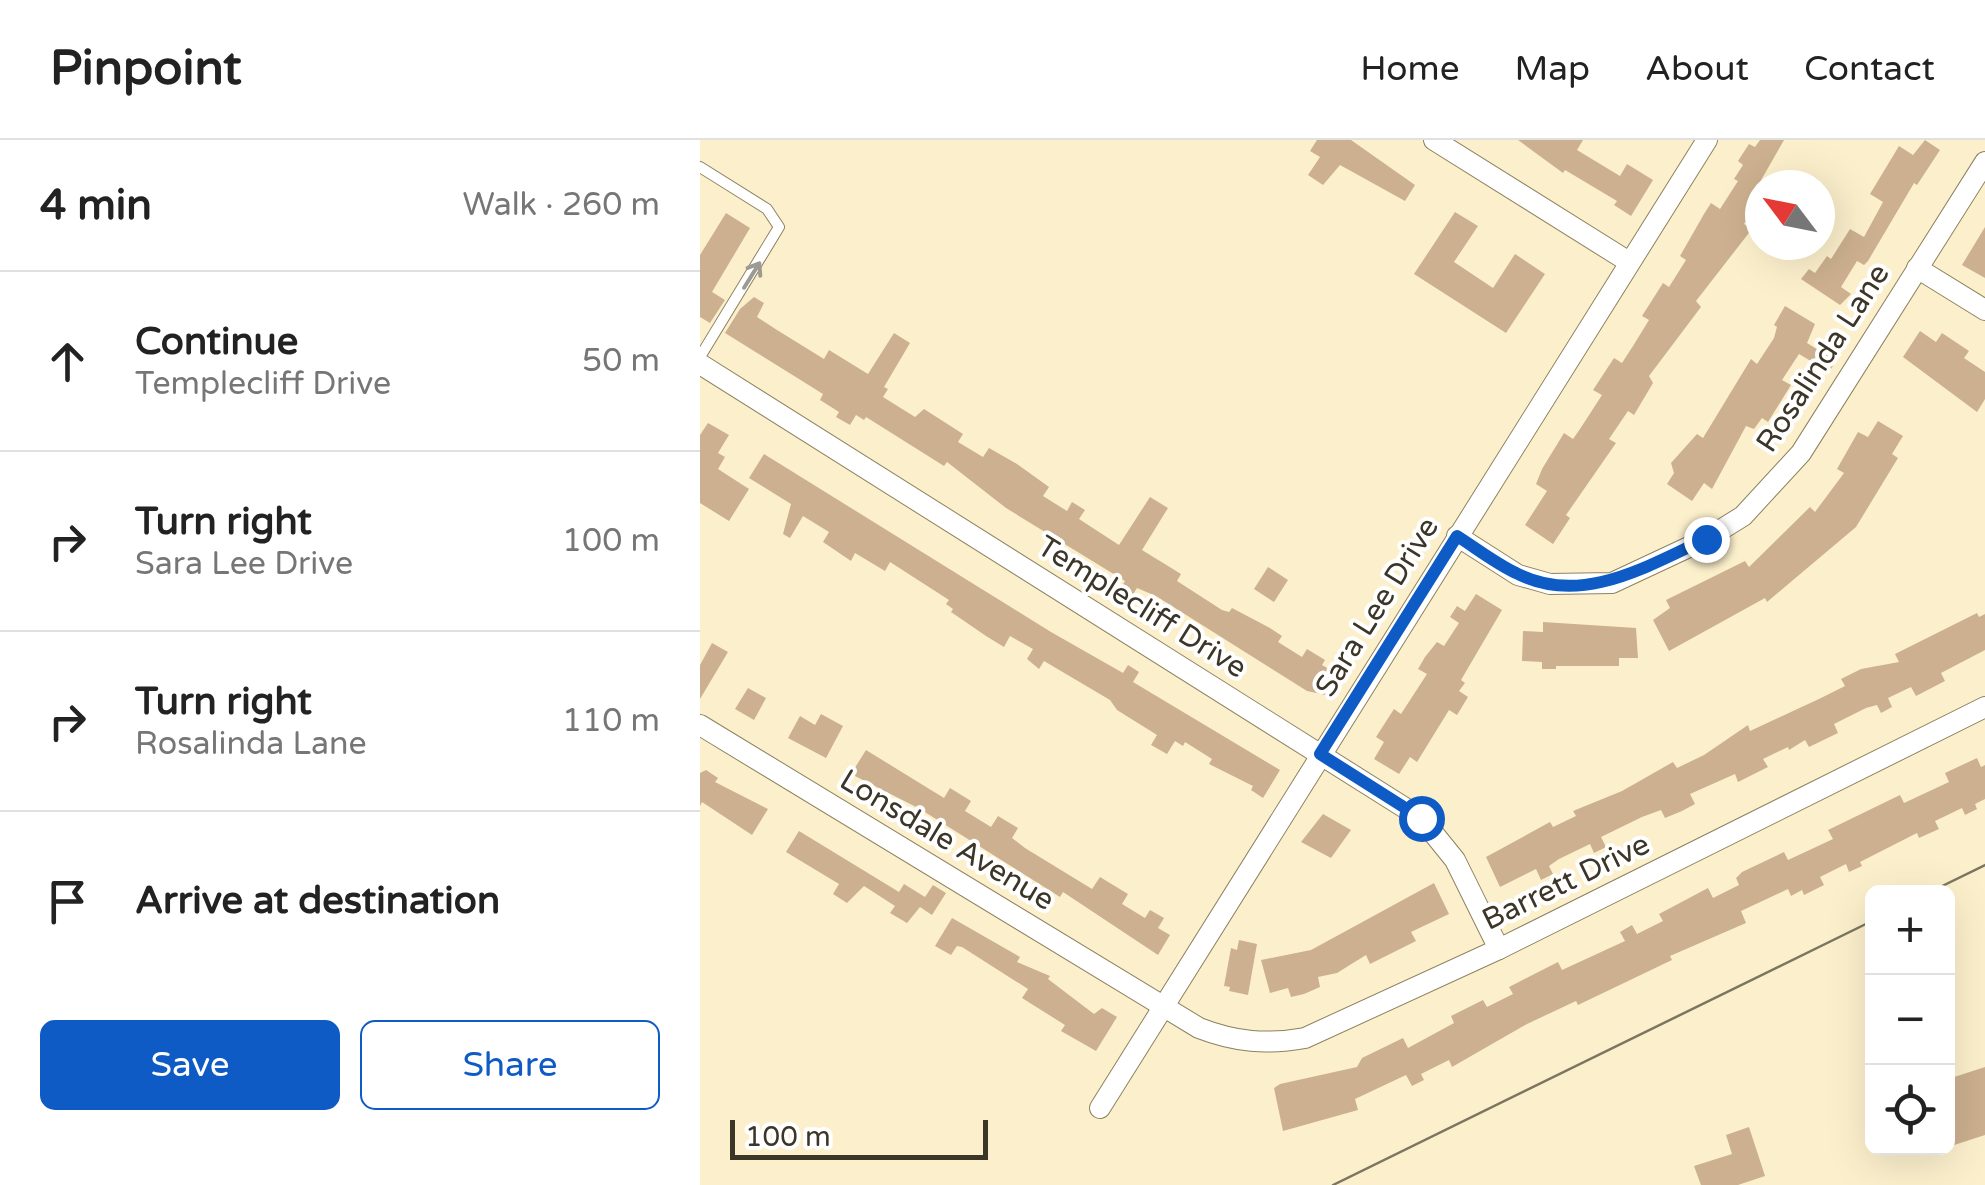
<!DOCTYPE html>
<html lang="en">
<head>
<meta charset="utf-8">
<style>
  body { margin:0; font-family:"Varela Round",sans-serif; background:#f6f6f6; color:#222 }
  .controls { position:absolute; right:30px; bottom:30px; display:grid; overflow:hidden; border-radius:15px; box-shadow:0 10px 40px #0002 }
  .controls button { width:90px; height:90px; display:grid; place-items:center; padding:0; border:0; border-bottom:2px solid #e0e0e0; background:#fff; color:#222; font:50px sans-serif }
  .compass { position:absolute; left:1045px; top:30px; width:90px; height:90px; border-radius:50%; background:#fff; box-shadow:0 10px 40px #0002; rotate:302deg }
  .scale { position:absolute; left:30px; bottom:25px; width:258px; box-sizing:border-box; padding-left:10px; border:5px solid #3b3628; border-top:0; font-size:28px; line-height:35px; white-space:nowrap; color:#3b3628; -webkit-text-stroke:8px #fff; paint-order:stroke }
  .stop { position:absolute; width:30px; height:30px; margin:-22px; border:8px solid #0e5bc5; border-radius:50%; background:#fff }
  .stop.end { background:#0e5bc5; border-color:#fff; box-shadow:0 2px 10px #0008 }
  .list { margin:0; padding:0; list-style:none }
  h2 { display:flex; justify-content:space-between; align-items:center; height:130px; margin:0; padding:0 40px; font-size:42px }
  h2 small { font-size:32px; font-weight:400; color:#767676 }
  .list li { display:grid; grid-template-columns:65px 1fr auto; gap:30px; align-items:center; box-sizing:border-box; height:180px; padding:0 40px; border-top:2px solid #e0e0e0 }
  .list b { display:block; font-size:38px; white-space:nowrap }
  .list p { margin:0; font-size:32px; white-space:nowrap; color:#767676 }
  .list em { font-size:32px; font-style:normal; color:#767676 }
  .actions { display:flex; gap:20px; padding:30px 40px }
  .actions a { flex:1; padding:22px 0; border:2px solid #0e5bc5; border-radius:15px; text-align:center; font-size:35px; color:#0e5bc5 }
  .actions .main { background:#0e5bc5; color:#fff }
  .icon { flex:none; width:55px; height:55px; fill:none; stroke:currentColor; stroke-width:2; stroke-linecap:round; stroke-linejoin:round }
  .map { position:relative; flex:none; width:1285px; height:1045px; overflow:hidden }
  header { display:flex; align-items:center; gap:60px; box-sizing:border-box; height:140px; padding:0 50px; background:#fff; border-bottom:2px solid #e0e0e0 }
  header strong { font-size:48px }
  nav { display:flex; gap:55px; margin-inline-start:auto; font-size:35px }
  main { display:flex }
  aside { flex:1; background:#fff }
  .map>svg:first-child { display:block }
</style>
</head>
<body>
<header>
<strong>Pinpoint</strong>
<nav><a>Home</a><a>Map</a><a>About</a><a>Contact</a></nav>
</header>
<main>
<aside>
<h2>4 min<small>Walk · 260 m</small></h2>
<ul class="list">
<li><svg class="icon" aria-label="ahead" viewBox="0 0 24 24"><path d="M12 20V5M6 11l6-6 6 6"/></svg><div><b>Continue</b><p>Templecliff Drive</p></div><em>50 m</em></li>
<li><svg class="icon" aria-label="right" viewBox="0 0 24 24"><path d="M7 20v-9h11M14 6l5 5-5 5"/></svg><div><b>Turn right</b><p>Sara Lee Drive</p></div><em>100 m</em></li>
<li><svg class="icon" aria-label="right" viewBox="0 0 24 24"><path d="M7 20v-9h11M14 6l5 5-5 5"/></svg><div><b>Turn right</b><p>Rosalinda Lane</p></div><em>110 m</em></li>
<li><svg class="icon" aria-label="arrive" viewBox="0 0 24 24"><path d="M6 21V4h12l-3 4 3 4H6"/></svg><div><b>Arrive at destination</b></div></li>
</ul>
<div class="actions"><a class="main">Save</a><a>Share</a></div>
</aside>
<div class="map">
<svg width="1285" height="1045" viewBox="0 0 1285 1045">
  <rect width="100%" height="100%" fill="#fcf0cc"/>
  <g fill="#ccb08f">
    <path d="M617 0H651L715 45 705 61 640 25 623 45 608 35 620 17 610 11Z"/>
    <path d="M818 0H883L877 10 920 36 927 24 953 40 931 76 914 65 917 61 865 30 863 33Z"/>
    <path d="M1060 0H1084L1048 63 1055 67 1044 84 1052 89 996 161 1001 167 949 236 953 243 934 275 928 271 909 299 916 303 866 375 870 378 853 404 825 385 847 351 836 344 842 329 864 293 873 299 880 289 902 255 893 250 914 218 922 223 933 206 949 180 942 176 963 143 969 147 986 120 980 116 1004 74 1011 63 1020 69 1038 41 1034 39 1043 25 1038 21 1049 4 1055 7Z"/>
    <path d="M1225 0 1240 10 1217 45 1214 43 1168 121 1164 125 1157 121 1141 147 1151 154 1140 165 1101 139 1109 129 1115 133 1127 116 1131 119 1150 89 1164 97 1183 62 1170 54 1199 6 1213 15Z"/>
    <path d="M755 72 778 86 754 122 793 148 815 114 845 134 806 193 714 134Z"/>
    <path d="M26 73 50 88 12 152 25 160 10 183 0 177V115Z"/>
    <path d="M1285 87V138L1262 125Z"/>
    <path d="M54 157 64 163 57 177 77 190 124 219 129 210 168 234 194 193 210 203 184 247 188 249 183 257 215 277 224 269 263 294 258 302 283 317 289 308 317 324 349 347 343 356 367 371 372 362 385 370 379 379 419 405 450 357 468 368 442 410 481 434 477 441 522 470 529 472 532 468 570 488 582 496 578 502 602 517 607 509 625 520 622 525 639 535 626 555 607 551 456 456 437 448 432 456 420 449 425 441 306 368 247 322 244 326 166 277 164 280 156 275 150 285 136 277 139 272 120 260 123 254 25 193 40 169Z"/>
    <path d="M1085 166 1115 184 1107 203 1136 221 1129 232 1099 214 1082 240 1091 245 1068 282 1062 278 1054 289 1046 286 1012 349 1004 343 992 361 967 344 974 333 971 323 997 294 1003 298 1051 219 1057 224 1074 198 1077 187 1074 185Z"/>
    <path d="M1220 191 1236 202 1242 193 1269 211 1264 218 1285 232V259L1277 272 1203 217Z"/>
    <path d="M1178 281 1203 296 1192 314 1198 318 1156 387 1067 462 1065 458 969 511 953 480 970 468 966 460 1045 421 1049 427 1110 367 1115 372 1144 333 1137 329 1158 292 1168 297Z"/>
    <path d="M8 283 29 295 18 313 25 317 18 329 49 349 29 381 0 363V295Z"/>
    <path d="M64 314 351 492 423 533 428 525 439 532 433 542 580 630 563 658 551 650 553 646 509 624 512 619 485 602 483 606 475 601 467 614 451 605 457 595 417 570 410 560 344 521 339 529 327 519 333 509 310 496 304 507 286 496 251 472 253 469 246 464 249 460 190 422 185 431 155 413 151 421 123 402 129 392 103 376 90 398 83 394 91 364 49 338Z"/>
    <path d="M568 427 588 440 574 462 554 449Z"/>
    <path d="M776 454 802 470 761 540 765 543 759 551 768 557 757 575 749 570 717 622 710 617 699 634 674 619 684 602 676 597 694 569 701 574 727 534 718 529 725 517 737 502 744 506 759 483 750 477 757 466 765 471Z"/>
    <path d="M1277 473 1279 477 1285 474V510L1241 533 1245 541 1216 556 1211 547 1188 558 1192 567 1181 573 1177 565 1166 568 1134 584 1138 593 1109 607 1105 600 1089 610 1088 607 1063 619 1068 627 1038 642 1035 634 990 654 995 664 982 671 965 678 961 670 942 677 901 697 906 707 894 713 890 704 859 719 849 726 853 734 841 740 836 729 800 747 786 717 850 682 853 687 876 676 873 671 922 651 973 622 977 628 1004 615 1048 585 1050 591 1121 558 1145 546 1141 539 1161 529 1199 522 1195 514Z"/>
    <path d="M843 482 936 488 938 518H919V526H856V529H842V522L822 521 823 491 843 492Z"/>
    <path d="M12 503 28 512 0 559V525Z"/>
    <path d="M48 548 66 558 54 580 35 569Z"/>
    <path d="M121 574 143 586 126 618 88 598 100 576 115 585Z"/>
    <path d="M166 610 244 658 250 648 271 661 265 671 291 687 298 676 318 688 312 698 325 708 392 749 400 737 428 754 422 764 445 778 450 770 464 778 458 788 470 795 458 815 363 752 360 757 220 669 151 634Z"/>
    <path d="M1277 618 1281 627 1285 625V659L1275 664 1277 669 1265 675 1262 668 1235 681 1239 689 1219 698 1217 693 1160 722 1162 726 1149 732 1146 724 1120 737 1124 745 1104 755 1102 750 1091 756 1088 749 1041 771 1046 783 970 816 972 820 878 865 876 861 827 884 752 927 749 920 721 934 724 940 712 946 706 935 655 959 658 970 583 991 574 948 580 944 657 927 662 918 703 898 708 908 754 883 751 876 783 860 787 867 813 854 809 847 858 822 862 830 925 801 920 792 932 785 937 794 963 781 959 774 1008 748 1013 758 1039 745 1036 738 1042 732 1084 712 1088 720 1133 699 1128 690 1200 655 1204 663 1249 642 1245 633Z"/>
    <path d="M6 630 18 638 15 642 68 669 52 695 2 662 0 666V633Z"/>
    <path d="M623 674 651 690 631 718 601 702Z"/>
    <path d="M99 691 199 752 204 744 225 757 233 745 246 753 232 775 220 767 207 783 190 773 195 766 164 746 147 763 133 754 139 744 86 712Z"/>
    <path d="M734 743 749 774 711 792 716 801 670 824 666 815 637 833 618 837 620 847 604 854 591 857 588 848 570 853 561 820 611 810Z"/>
    <path d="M252 778 320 817 317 822 350 836 348 839 394 874 402 868 417 877 396 911 361 891 365 885 322 858 328 849 262 807 257 806 251 815 235 806Z"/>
    <path d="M539 800 557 804 548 855 529 851 530 847 524 846 531 808 537 810Z"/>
    <path d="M1285 927V995L1248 1007V939Z"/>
    <path d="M1049 987 1065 1036 1038 1045H1001L994 1026 1032 1014 1026 995Z"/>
  </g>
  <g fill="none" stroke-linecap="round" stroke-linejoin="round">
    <g stroke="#8d8260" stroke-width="12">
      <path id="lane" d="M0 27 67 69 79 87 0 217"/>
    </g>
    <g stroke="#8d8260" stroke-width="22">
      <g id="street">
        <path d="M734 0 929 122"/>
        <path d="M1217 128 1285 170"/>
        <path d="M0 224 721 678 755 720 799 809"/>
        <path d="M757 396 818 435 850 444 912 443 1006 399 1043 376 1101 313 1285 22"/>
        <path d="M0 585 499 888C535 902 567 905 605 898L799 809 1285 567"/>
        <path d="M400 968 1007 0"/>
      </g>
    </g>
    <use href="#lane" stroke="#fff" stroke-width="10"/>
    <use href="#street" stroke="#fff" stroke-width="20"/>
    <g stroke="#7c7560" stroke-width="2.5">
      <path d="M1230 752 1285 725"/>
      <path d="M633 1045 1172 781"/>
    </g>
  </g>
  <defs><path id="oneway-shaft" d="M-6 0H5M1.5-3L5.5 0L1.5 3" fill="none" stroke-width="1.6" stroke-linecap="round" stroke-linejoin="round" transform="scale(2.5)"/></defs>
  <use stroke="#9d9a94" href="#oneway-shaft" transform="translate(52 135) rotate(-58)"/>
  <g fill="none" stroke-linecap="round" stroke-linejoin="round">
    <path stroke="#0e5bc5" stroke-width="12" d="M721 678 620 614 757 396C776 408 795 423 816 433 881 467 947 426 1006 399"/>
  </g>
  <g text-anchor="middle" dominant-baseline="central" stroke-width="8" stroke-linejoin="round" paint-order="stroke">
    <g font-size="30" fill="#3b3628" stroke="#fff">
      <text transform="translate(1123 218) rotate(-57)">Rosalinda Lane</text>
      <text transform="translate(442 467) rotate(32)">Templecliff Drive</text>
      <text transform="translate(677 467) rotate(-58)">Sara Lee Drive</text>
      <text transform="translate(247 700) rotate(31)">Lonsdale Avenue</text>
      <text transform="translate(866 742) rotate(-26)">Barrett Drive</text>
    </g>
  </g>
</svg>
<div class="controls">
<button>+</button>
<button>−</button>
<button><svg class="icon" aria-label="locate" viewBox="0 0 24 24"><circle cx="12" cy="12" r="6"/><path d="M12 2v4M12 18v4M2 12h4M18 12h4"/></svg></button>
</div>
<svg class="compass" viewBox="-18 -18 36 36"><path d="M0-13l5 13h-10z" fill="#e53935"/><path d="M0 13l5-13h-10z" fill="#767676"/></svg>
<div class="scale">100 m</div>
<div class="stop" style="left:721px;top:678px"></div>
<div class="stop end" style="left:1006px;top:399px"></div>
</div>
</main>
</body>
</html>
